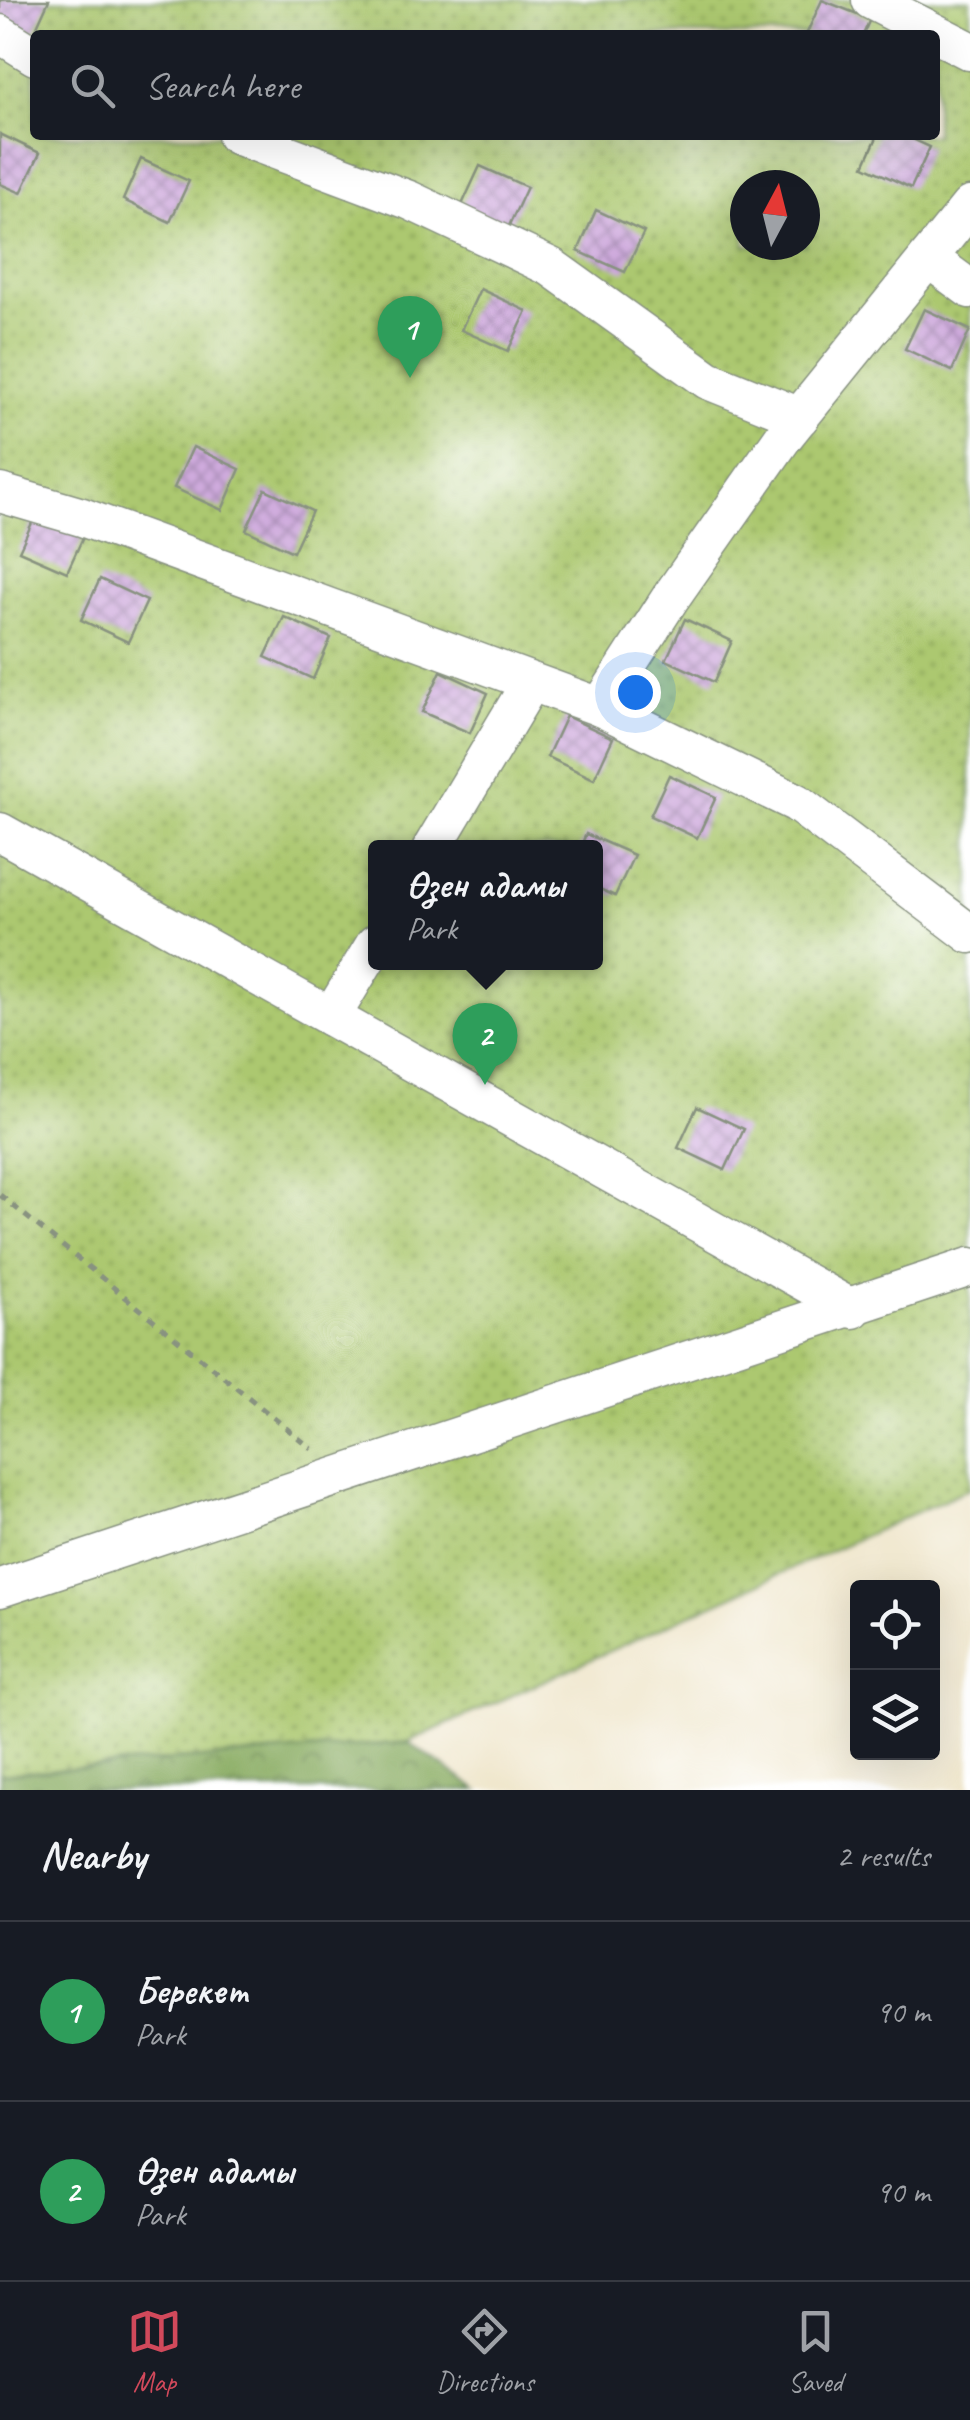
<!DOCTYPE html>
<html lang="en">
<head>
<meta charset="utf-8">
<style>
  body { margin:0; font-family:Caveat,sans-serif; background:#20242c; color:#f1f3f6 }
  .controls { position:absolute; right:30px; bottom:30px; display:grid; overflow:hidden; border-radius:10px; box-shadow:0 10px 40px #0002 }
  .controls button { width:90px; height:90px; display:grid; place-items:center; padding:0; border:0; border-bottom:2px solid #363941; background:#171b24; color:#f1f3f6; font:50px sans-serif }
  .compass { position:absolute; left:730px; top:170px; width:90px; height:90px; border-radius:50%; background:#171b24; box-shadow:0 10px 40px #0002; rotate:7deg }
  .you { position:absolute; left:635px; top:692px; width:35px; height:35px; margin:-25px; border:8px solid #fff; border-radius:50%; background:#1a73e8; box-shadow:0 0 0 15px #1a73e833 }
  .badge { display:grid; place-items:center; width:65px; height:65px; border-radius:50%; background:#d1495b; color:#fff; font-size:32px; font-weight:700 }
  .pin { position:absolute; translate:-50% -82px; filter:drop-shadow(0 2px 5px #0008) }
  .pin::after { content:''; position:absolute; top:52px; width:35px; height:30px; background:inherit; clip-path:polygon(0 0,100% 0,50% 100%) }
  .popup { position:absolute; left:368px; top:840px; width:235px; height:130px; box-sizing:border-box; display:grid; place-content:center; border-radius:10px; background:#171b24; filter:drop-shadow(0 2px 8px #0005); font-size:32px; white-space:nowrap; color:#9ea1a6 }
  .popup b { font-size:38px; color:#f1f3f6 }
  .popup::after { content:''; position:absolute; left:50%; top:100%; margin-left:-20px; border:20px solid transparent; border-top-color:#171b24 }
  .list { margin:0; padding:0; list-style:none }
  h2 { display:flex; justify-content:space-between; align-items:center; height:130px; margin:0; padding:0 40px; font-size:42px }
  h2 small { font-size:32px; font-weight:400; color:#9ea1a6 }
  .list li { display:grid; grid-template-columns:65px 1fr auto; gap:30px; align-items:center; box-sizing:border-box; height:180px; padding:0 40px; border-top:2px solid #363941 }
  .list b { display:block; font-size:38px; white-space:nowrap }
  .list p { margin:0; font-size:32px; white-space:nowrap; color:#9ea1a6 }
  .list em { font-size:32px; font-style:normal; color:#9ea1a6 }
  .icon { flex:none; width:55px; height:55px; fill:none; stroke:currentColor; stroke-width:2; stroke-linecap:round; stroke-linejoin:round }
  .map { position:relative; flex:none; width:970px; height:1790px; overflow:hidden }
  .search { position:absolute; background:#171b24; box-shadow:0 10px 40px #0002; left:30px; right:30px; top:30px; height:110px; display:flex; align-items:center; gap:25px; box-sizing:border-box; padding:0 35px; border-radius:10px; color:#9ea1a6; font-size:38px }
  .sheet { height:490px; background:#171b24 }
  nav { display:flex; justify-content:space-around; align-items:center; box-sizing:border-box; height:140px; border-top:2px solid #363941; background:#171b24; font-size:28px; color:#9ea1a6 }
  nav a { display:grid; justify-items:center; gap:5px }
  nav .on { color:#d1495b }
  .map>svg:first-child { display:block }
</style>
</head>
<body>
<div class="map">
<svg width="970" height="1790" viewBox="0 0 970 1790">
  <defs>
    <pattern id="grass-dots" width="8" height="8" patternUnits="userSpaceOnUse" patternTransform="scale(2.5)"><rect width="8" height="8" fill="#acc86f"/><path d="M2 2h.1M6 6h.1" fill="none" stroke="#8ba45c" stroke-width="1.8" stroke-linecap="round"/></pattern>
    <pattern id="forest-crowns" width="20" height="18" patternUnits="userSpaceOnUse" patternTransform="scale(2.5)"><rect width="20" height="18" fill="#89ac62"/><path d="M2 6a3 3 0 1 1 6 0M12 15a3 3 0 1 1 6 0" fill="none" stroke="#6f8d52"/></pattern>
    <pattern id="building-cross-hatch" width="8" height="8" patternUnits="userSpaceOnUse" patternTransform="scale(2.5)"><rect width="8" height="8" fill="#cfaadd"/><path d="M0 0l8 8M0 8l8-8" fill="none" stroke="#a78cb4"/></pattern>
  </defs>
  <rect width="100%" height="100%" fill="#fff"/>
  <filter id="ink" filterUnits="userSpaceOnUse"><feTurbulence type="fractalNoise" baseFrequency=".01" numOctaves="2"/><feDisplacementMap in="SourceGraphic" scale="20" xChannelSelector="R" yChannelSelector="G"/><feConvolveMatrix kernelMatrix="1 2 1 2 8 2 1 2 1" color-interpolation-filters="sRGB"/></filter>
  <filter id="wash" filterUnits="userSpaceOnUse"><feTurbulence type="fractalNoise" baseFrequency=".0048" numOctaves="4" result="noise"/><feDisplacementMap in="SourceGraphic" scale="40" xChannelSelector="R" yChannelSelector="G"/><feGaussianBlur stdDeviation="2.25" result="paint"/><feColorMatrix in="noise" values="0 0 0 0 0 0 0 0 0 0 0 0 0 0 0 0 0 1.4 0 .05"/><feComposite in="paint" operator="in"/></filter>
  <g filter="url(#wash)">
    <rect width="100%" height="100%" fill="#f0e7cd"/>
    <path fill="url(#grass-dots)" stroke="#668252" stroke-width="2.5" fill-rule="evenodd" d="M0 0H970V1488L408 1742 0 1774ZM35 35H935V135H35ZM745 185H805V245H745ZM375 848H595V962H375Z"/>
    <path fill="url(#forest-crowns)" stroke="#54744b" stroke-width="2.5" d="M408 1742 478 1790H0V1774Z"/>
    <g id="blocks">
      <g fill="url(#building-cross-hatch)">
        <path d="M0 0H49L34 33 0 17Z"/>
        <path d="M822 0 870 19 863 35H806Z"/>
        <path d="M0 134 40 153 21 193 0 184Z"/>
        <path d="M878 135H904L930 147 911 188 864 166Z"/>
        <path d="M141 159 189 181 170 222 123 200Z"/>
        <path d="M480 166 527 187 508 228 461 207Z"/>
        <path d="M596 210 644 232 625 272 578 251Z"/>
        <path d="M480 289 527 311 508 351 461 330Z"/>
        <path d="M924 309 970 330 952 371 905 349Z"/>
        <path d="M193 447 240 469 222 510 174 488Z"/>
        <path d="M265 489 312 511 293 552 246 530Z"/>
        <path d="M38 510 86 531 67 572 19 551Z"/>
        <path d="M100 579 147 601 128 642 81 620Z"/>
        <path d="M284 617 331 638 313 679 265 657Z"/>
        <path d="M685 619 732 641 714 682 666 660Z"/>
        <path d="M441 671 488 693 470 733 422 712Z"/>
        <path d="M566 716 613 738 594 779 547 757Z"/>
        <path d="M669 775 716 797 697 838 650 816Z"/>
        <path d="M586 834 634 855 615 896 595 887V848H580Z"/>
        <path d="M697 1107 744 1129 725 1170 678 1148Z"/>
      </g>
    </g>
  </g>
  <g filter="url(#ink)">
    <use href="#blocks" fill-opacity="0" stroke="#889280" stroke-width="2.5"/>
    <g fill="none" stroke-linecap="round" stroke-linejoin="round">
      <g stroke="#889280" stroke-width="41">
        <g id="minor">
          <path d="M871 0 970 51"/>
          <path d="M0 34 35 56"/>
          <path d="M236 135 409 200 551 267 708 380 800 417"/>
          <path d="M928 258 970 289"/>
          <path d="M0 493 82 517 600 707 797 803 970 934"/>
          <path d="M600 707 671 597 784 436 970 206"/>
          <path d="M0 832 853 1309"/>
          <path d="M432 848 531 682"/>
          <path d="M331 1017 375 944"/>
          <path d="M0 1588 970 1267"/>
        </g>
      </g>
      <path stroke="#889280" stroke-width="5" stroke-dasharray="8 8" stroke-linecap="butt" d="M0 1195 312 1449"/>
      <use href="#minor" stroke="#fff" stroke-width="38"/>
    </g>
  </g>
</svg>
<div class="controls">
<button><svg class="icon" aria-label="locate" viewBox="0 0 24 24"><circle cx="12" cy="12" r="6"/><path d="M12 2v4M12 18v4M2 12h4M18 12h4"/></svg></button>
<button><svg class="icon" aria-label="layers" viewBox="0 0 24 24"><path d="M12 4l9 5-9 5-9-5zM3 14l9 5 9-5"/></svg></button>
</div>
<svg class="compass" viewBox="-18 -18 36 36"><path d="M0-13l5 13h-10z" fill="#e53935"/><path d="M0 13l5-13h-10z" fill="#9ea1a6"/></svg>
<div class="you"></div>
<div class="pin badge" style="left:410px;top:378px;background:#2e9e5b">1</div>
<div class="pin badge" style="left:485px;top:1085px;background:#2e9e5b">2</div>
<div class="popup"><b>Өзен адамы</b>Park</div>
<div class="search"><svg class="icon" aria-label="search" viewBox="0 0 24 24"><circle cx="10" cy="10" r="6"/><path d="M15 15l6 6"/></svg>Search here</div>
</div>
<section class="sheet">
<h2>Nearby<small>2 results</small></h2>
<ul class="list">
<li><span class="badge" style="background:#2e9e5b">1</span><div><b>Берекет</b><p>Park</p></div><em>90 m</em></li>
<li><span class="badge" style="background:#2e9e5b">2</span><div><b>Өзен адамы</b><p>Park</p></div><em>90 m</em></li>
</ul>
</section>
<nav>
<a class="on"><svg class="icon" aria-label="map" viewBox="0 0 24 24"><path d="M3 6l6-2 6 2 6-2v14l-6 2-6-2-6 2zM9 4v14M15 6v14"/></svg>Map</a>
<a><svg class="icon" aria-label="directions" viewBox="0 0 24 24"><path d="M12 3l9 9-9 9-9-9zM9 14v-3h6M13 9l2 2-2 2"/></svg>Directions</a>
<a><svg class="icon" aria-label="saved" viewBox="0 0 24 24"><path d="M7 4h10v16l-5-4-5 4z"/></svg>Saved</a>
</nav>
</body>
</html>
